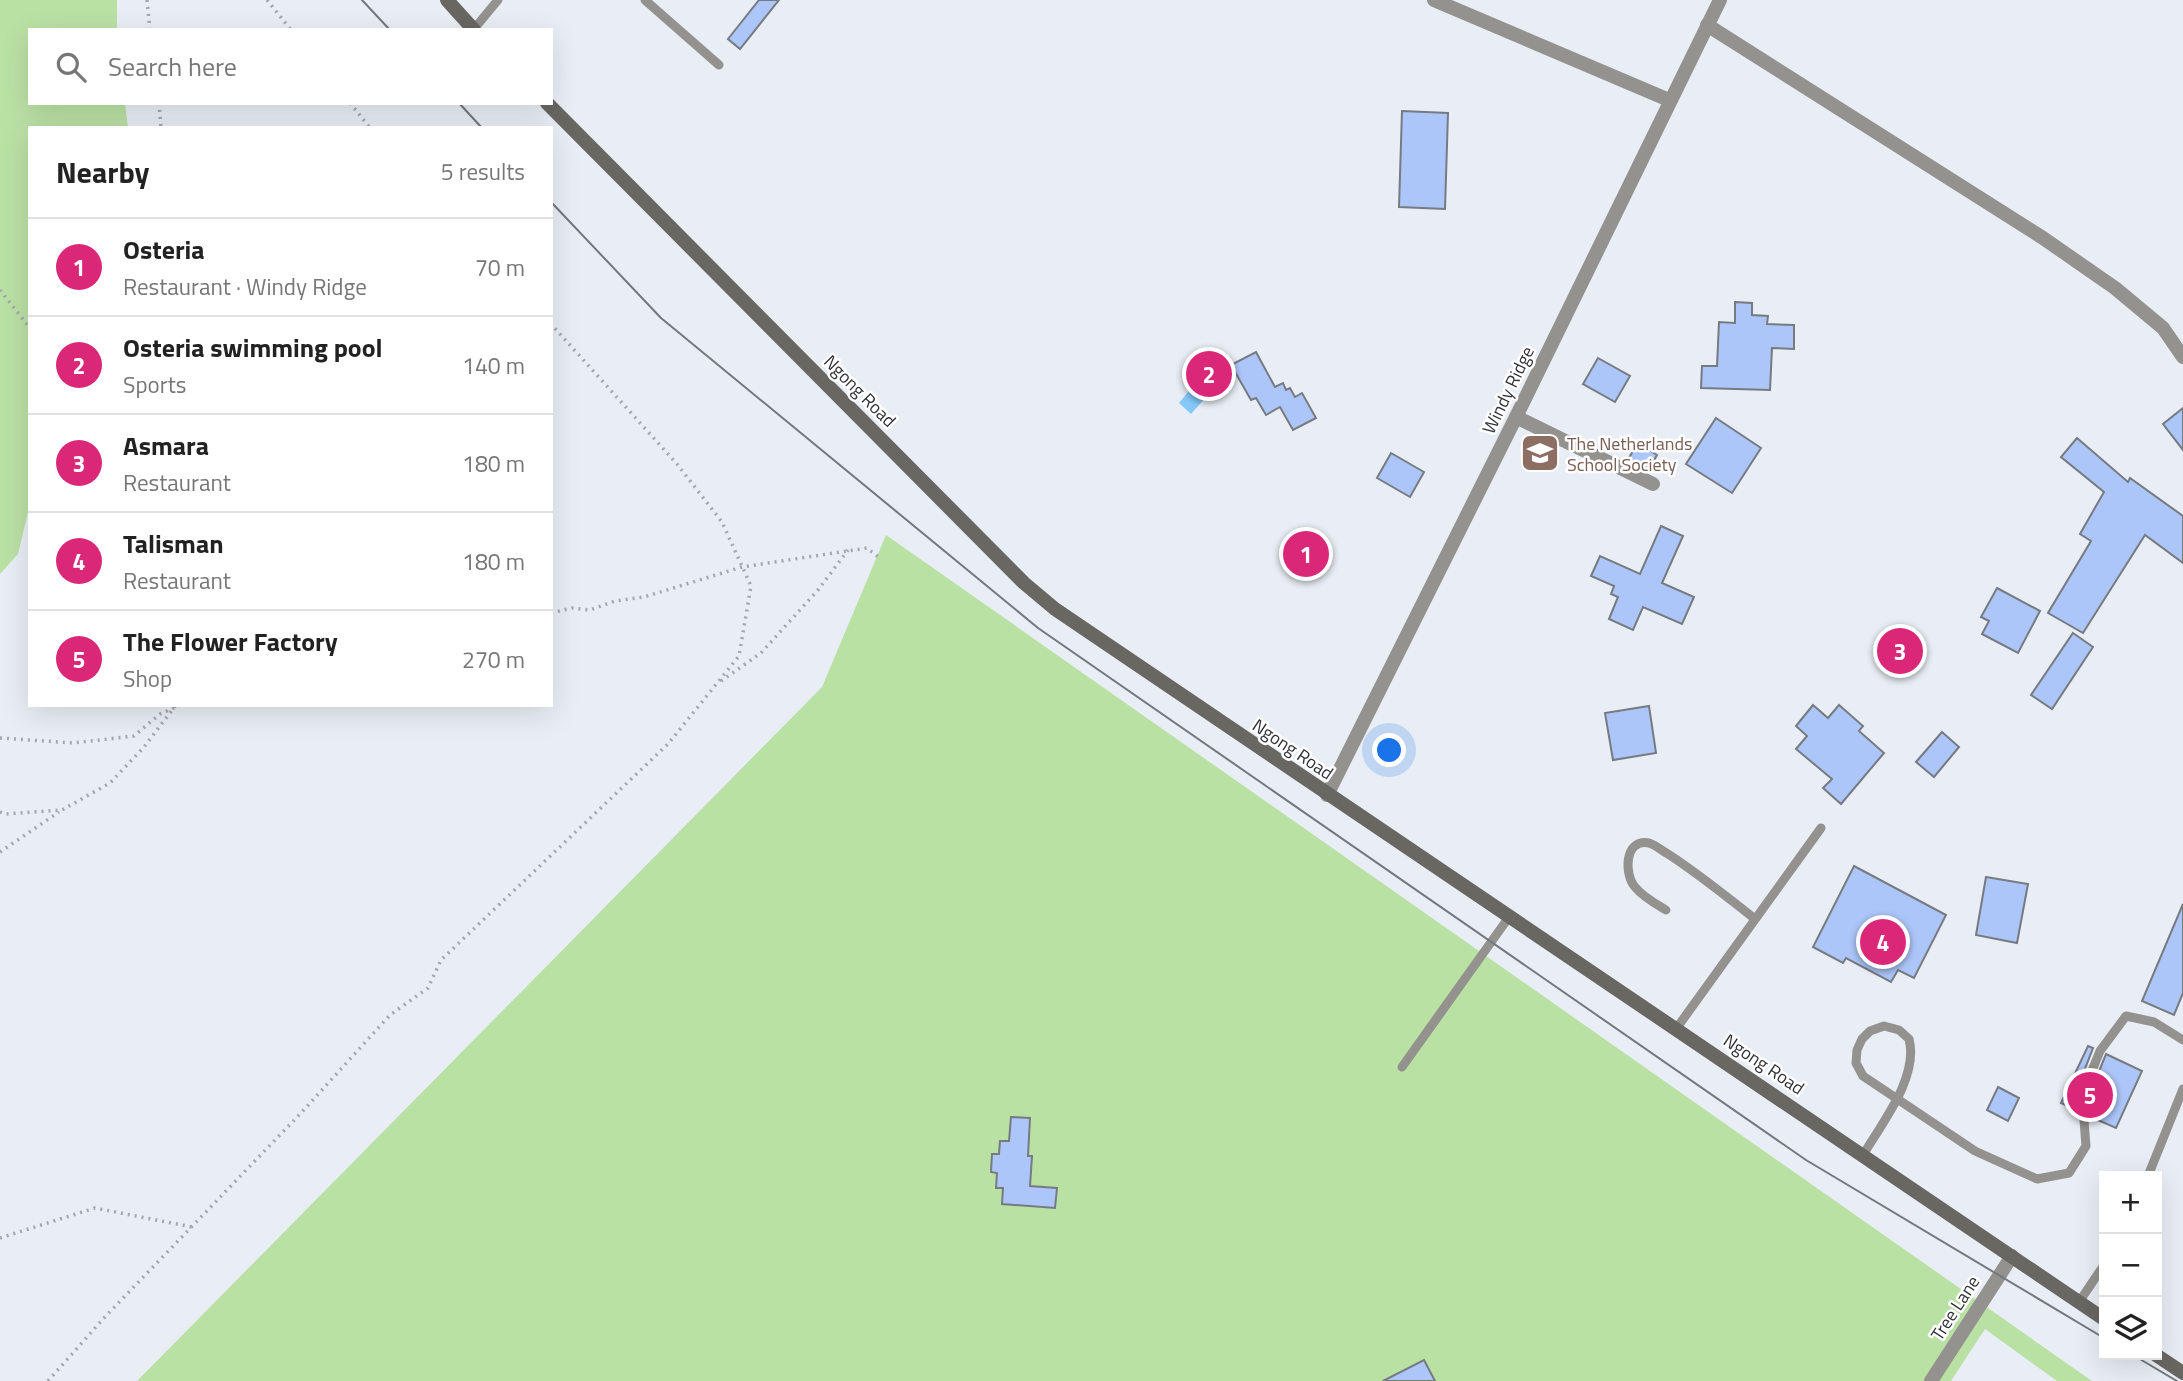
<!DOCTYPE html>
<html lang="en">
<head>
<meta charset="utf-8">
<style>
  body { margin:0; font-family:"Titillium Web",sans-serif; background:#f2f2f2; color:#222 }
  .controls { position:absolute; right:21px; bottom:21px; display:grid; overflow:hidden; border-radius:0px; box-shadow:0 7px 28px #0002 }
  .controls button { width:63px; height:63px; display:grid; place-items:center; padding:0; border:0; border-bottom:2px solid #e0e0e0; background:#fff; color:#222; font:35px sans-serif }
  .you { position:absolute; left:1390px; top:751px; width:24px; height:24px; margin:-18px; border:5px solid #fff; border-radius:50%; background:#1a73e8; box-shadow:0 0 0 10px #1a73e833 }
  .badge { display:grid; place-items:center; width:46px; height:46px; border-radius:50%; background:#db2777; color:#fff; font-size:23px; font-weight:700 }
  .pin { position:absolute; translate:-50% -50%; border:4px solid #fff; box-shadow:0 2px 7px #0006 }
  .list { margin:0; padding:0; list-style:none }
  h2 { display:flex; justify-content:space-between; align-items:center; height:91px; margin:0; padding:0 28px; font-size:30px }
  h2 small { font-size:23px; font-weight:400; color:#767676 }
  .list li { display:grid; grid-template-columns:46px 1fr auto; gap:21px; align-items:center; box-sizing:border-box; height:98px; padding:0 28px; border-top:2px solid #e0e0e0 }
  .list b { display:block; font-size:26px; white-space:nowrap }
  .list p { margin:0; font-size:23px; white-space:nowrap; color:#767676 }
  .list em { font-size:23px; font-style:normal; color:#767676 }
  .icon { flex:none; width:38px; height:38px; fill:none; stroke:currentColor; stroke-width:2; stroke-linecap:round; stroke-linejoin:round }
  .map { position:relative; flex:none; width:2183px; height:1381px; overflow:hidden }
  .search { position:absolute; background:#fff; box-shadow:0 7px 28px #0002; left:28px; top:28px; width:525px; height:77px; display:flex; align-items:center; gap:18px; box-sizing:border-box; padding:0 24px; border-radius:0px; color:#767676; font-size:26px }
  .panel { position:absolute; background:#fff; box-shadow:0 7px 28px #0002; left:28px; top:126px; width:525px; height:581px; border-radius:0px }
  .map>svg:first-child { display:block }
</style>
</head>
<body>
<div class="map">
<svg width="2183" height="1381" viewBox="0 0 2183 1381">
  <rect width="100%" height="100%" fill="#e9eef6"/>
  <g fill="#bae1a4">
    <path d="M0 0H117V30H30V103H125L128 128H30V504L18 554 0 574Z"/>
    <path d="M886 535 2092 1381H2057L1985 1329 1951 1381H137L822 687Z"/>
  </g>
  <path fill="#84c8f8" d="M1193 386 1206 397 1191 414 1179 403Z"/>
  <g fill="#adc6f9" stroke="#767a81" stroke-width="2">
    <path d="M759 0H779L740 49 728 39Z"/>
    <path d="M1402 111 1448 113 1445 209 1399 207Z"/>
    <path d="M1735 302 1752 303V315L1768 316 1767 324 1794 325V349L1772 348 1770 390 1701 388 1702 366H1717L1719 322 1735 323Z"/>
    <path d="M1256 352 1275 387 1283 383 1286 390 1290 388 1295 397 1302 393 1316 418 1293 430 1280 407 1266 415 1256 398 1251 400 1231 365Z"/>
    <path d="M1598 358 1630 376 1615 402 1583 384Z"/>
    <path d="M2183 408V450L2163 424Z"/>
    <path d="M1716 418 1761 448 1732 493 1686 464Z"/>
    <path d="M2077 438 2128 482 2130 478 2183 516V563L2145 535 2083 633 2048 613 2091 541 2080 534 2104 492 2061 457Z"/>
    <path d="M1638 443 1657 455 1648 471 1627 461Z"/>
    <path d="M1391 453 1424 472 1410 497 1377 478Z"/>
    <path d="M1661 526 1683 536 1662 583 1694 597 1682 624 1643 607 1633 630 1609 619 1618 597 1611 594 1614 586 1591 576 1600 556 1640 574Z"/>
    <path d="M1997 588 2040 611 2018 653 1982 634 1989 621 1981 617Z"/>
    <path d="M2073 633 2093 647 2052 709 2031 695Z"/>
    <path d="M1813 705 1828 718 1839 705 1863 726 1859 731 1884 753 1841 804 1823 788 1832 779 1796 749 1807 736 1796 726Z"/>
    <path d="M1649 706 1656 753 1613 760 1605 713Z"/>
    <path d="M1942 732 1959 747 1934 777 1916 762Z"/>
    <path d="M1854 866 1946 915 1914 978 1898 970 1891 982 1846 958 1843 963 1813 947Z"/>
    <path d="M1986 877 2028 884 2017 943 1976 935Z"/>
    <path d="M2183 904V993L2174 1015 2142 1001Z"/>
    <path d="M2088 1046 2093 1048 2076 1092V1110L2061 1103Z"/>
    <path d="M2106 1054 2142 1071 2116 1128 2091 1117 2089 1096Z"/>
    <path d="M1998 1087 2019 1098 2008 1121 1987 1110Z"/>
    <path d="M1011 1117 1030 1118 1028 1156H1032L1030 1186 1057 1188 1055 1208 1002 1204 1003 1188H996L997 1173 991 1172 992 1154H999L1000 1141H1009Z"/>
    <path d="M1424 1360 1435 1381H1383Z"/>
  </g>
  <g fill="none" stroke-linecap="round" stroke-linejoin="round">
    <g stroke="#a3a6ad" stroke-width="3.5" stroke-dasharray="2 5" stroke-linecap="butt">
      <path d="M147 0 150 30"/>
      <path d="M267 0 291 30"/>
      <path d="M159 103 161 128"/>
      <path d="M350 103 370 128"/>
      <path d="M0 290 30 328"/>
      <path d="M551 613 572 608 590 610 615 601 644 597 742 567 867 548 881 559"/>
      <path d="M721 681 761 653 818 590 848 550"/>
      <path d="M0 738 73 743 134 736 160 714 181 705"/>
      <path d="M0 812 5 814 62 810 110 783 144 747 176 705"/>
      <path d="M0 852 59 812"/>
      <path d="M0 1238 95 1208 192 1227"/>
      <path d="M48 1381 103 1319 301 1113 390 1015 428 988 441 960 668 744 739 656 751 586 722 522 677 464 551 324"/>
    </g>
    <g stroke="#94928e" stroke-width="9">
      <path d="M645 0 719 65"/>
      <path d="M474 29 498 0"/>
      <path d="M1666 910C1656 904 1643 897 1635 887 1624 875 1624 838 1649 843 1656 845 1662 851 1668 854 1699 874 1727 897 1755 919"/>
      <path d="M1676 1029 1821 828"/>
      <path d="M1402 1067 1509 917"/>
      <path d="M1863 1155C1882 1123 1919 1077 1909 1039L1899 1030 1884 1026 1870 1031 1862 1039 1857 1050 1856 1063 1863 1076 1975 1151 2037 1179 2069 1173 2086 1146 2082 1095 2100 1051 2126 1016 2154 1022 2183 1040"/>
      <path d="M2148 1176 2183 1089"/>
      <path d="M2079 1302 2104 1265"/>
    </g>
    <g stroke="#94928e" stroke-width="14">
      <path d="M1434 0 1669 100"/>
      <path d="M1707 25 2043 238 2115 288 2163 328 2183 357"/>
      <path d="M1516 417 1653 484"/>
      <path d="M1327 795 1516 417 1720 0"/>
      <path d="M1931 1381 2012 1256"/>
    </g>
    <g stroke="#696762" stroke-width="14">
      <path d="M447 0 474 30"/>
      <path d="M547 103 1024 583 1055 609 2104 1319"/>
      <path d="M2156 1355 2183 1373"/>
    </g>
    <g stroke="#74777c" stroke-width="2">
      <path d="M362 0 390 30"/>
      <path d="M459 103 482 128"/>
      <path d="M551 202 661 318 1038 628 1806 1160 2104 1338"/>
      <path d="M2133 1355 2177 1381"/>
    </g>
  </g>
  <defs>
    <g id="school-square" transform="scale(2.0125)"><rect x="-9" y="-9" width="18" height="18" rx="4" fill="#8d6e63" stroke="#fff"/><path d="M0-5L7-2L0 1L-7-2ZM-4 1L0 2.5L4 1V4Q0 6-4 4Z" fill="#fff"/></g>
  </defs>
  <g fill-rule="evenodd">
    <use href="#school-square" x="1540" y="453"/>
  </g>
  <g text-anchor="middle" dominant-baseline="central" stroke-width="5" stroke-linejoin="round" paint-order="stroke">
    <g font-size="18" fill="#303135" stroke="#fff">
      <text transform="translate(1508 390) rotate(-64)">Windy Ridge</text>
      <text transform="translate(860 391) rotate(45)">Ngong Road</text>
      <text transform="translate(1293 749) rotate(34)">Ngong Road</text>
      <text transform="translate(1764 1064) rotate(34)">Ngong Road</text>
      <text transform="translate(1955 1308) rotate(-57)">Tree Lane</text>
    </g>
    <g font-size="18" fill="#785e54" stroke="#fff" text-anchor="start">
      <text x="1567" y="443">The Netherlands<tspan x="1567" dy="21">School Society</tspan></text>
    </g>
  </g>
</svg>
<div class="controls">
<button>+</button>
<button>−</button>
<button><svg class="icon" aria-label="layers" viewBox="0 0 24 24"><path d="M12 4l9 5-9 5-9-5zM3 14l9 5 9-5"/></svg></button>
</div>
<div class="you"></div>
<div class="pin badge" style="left:1306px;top:554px">1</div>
<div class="pin badge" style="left:1209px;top:374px">2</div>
<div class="pin badge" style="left:1900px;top:651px">3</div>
<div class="pin badge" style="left:1883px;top:942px">4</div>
<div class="pin badge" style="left:2090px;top:1095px">5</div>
<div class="search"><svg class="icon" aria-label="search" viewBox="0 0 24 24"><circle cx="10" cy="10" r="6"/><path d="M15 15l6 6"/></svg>Search here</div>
<section class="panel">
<h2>Nearby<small>5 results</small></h2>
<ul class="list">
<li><span class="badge">1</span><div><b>Osteria</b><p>Restaurant · Windy Ridge</p></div><em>70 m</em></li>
<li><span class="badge">2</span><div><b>Osteria swimming pool</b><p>Sports</p></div><em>140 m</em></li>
<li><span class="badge">3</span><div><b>Asmara</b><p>Restaurant</p></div><em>180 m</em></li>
<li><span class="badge">4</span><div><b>Talisman</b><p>Restaurant</p></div><em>180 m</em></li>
<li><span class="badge">5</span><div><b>The Flower Factory</b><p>Shop</p></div><em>270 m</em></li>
</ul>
</section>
</div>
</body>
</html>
